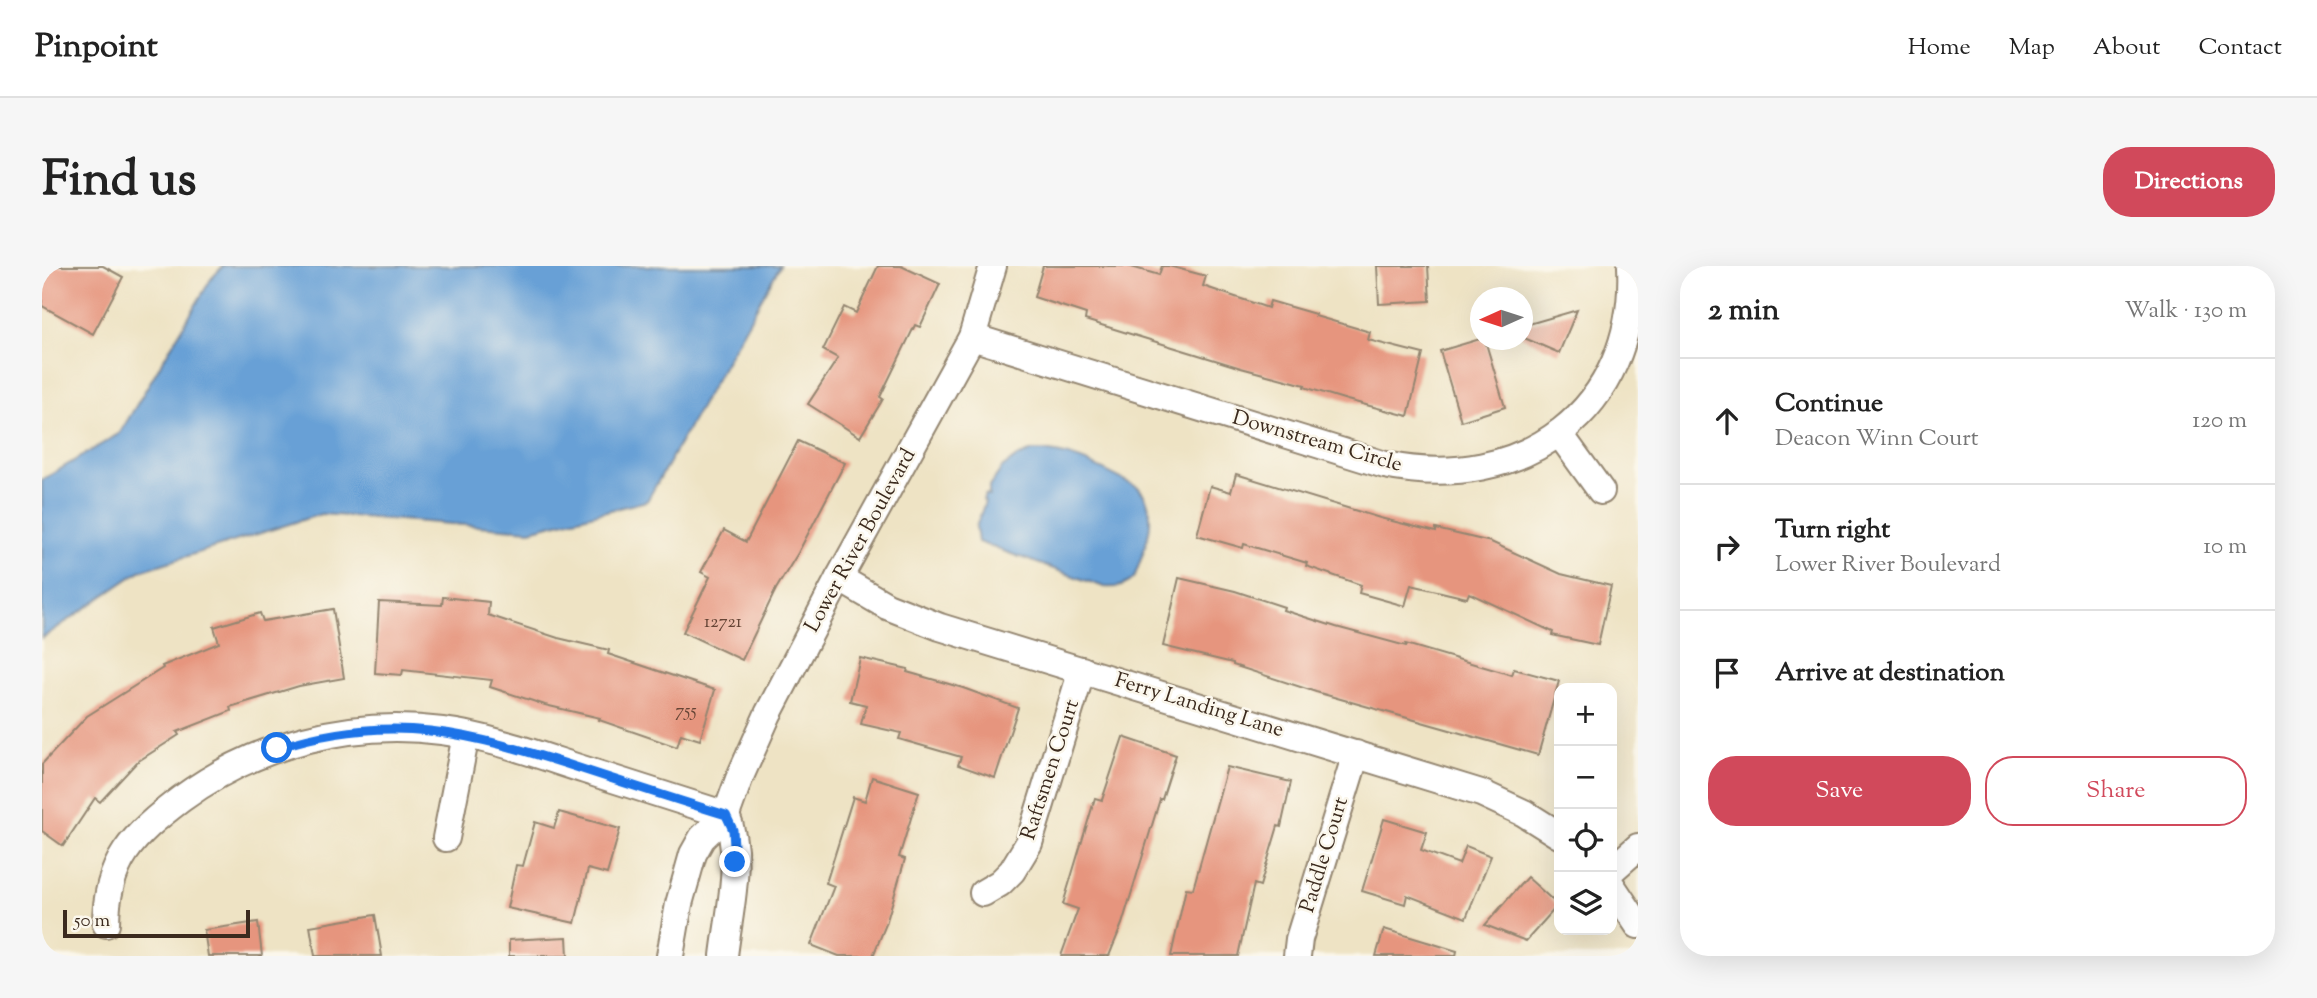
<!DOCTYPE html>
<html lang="en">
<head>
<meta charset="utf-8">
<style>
  body { margin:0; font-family:"Sorts Mill Goudy",serif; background:#f6f6f6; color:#222 }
  .controls { position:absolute; right:21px; bottom:21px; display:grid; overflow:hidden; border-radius:14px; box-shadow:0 7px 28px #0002 }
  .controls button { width:63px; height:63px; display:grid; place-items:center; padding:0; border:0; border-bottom:2px solid #e0e0e0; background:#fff; color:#222; font:35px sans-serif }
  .compass { position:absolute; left:1428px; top:21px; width:63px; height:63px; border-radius:50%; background:#fff; box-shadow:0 7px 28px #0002; rotate:267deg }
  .scale { position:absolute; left:21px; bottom:18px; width:187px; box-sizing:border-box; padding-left:7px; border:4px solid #3b2a1e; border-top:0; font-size:19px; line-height:24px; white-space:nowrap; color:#3b2a1e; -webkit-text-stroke:5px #fbf7ec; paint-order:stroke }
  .stop { position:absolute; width:21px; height:21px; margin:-16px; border:5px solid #1a73e8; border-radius:50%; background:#fff }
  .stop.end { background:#1a73e8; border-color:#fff; box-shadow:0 2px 7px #0008 }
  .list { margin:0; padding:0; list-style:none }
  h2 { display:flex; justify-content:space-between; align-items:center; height:91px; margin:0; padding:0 28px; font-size:30px }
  h2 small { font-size:23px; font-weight:400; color:#767676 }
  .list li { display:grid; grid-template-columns:46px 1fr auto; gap:21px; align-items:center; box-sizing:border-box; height:126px; padding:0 28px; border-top:2px solid #e0e0e0 }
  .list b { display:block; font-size:26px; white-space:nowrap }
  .list p { margin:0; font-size:23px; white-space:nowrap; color:#767676 }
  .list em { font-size:23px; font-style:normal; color:#767676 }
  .actions { display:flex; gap:14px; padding:21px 28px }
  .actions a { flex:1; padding:16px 0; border:2px solid #d1495b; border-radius:28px; text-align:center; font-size:24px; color:#d1495b }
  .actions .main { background:#d1495b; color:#fff }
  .icon { flex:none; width:38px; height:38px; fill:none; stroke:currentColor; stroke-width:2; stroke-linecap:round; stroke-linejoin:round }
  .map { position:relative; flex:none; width:1596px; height:690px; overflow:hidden; border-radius:28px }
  header { display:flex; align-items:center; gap:42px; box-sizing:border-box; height:98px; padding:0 35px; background:#fff; border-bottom:2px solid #e0e0e0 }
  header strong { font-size:33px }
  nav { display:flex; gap:38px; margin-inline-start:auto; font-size:24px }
  .intro { display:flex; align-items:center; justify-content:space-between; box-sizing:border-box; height:168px; padding:0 42px }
  h1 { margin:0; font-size:49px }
  .button { padding:18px 32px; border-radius:28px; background:#d1495b; color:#fff; font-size:24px; font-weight:700 }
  main { display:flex; gap:42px; padding:0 42px }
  aside { flex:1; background:#fff; border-radius:28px; box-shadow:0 7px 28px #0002 }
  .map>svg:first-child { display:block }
</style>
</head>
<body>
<header>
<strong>Pinpoint</strong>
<nav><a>Home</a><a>Map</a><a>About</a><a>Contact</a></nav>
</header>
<div class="intro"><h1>Find us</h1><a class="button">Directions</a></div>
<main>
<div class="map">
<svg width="1596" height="690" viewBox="0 0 1596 690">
  <rect width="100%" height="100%" fill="#fbf7ec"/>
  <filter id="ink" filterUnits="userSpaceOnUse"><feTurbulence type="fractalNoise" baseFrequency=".0143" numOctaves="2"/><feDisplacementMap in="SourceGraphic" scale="14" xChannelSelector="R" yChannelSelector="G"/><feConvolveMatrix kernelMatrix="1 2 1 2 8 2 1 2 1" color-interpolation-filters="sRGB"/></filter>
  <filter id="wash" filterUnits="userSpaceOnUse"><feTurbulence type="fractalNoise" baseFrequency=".00686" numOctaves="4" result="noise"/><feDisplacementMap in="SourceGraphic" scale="28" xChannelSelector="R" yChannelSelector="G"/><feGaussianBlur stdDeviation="1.57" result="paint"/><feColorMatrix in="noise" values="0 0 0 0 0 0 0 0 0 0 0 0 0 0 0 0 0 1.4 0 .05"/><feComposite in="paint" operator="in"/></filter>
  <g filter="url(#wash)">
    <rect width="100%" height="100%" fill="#eee3c4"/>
    <g fill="#67a0d6" stroke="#51657a" stroke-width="2">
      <path d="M181 0H738L605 235 488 264 279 248 98 305 0 372V214L78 167 169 13Z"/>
      <path d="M991 185C1030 184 1063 205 1097 222 1120 248 1102 284 1092 312 1083 321 1074 322 1062 321L936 276 934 261 943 236 941 234 943 229 947 230V221L960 202 975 191Z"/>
    </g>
    <g id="blocks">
      <g fill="#e6957e">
        <path d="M0 0H61L81 11 51 68 0 40Z"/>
        <path d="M836 0H859L898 18 878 61 873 59 838 131 841 133 818 171 766 138 796 92 781 84 802 41 814 47Z"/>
        <path d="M1001 0H1086L1117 9 1120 0H1127L1164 10 1161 20 1226 42 1228 35 1273 48V50L1328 66 1326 74 1381 88 1366 150 1305 134 1262 121 1263 119 1199 102 1043 54 1044 48 992 31Z"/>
        <path d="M1335 0H1386L1388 35 1337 38Z"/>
        <path d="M1535 44 1517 87 1480 71V60Z"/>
        <path d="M1438 73 1443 74 1463 141 1419 155 1398 85Z"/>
        <path d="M756 175 803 197 756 287 734 323 700 394 641 366 668 311 659 306 682 264 704 276Z"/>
        <path d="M1194 208 1338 252 1394 266V263L1449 276 1519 308 1569 320 1556 379 1510 369 1511 366 1427 327 1425 332 1369 319 1363 340 1317 327 1319 319 1264 300 1265 297 1202 278 1201 282 1155 269 1168 220 1189 226Z"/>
        <path d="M1137 312 1193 325 1242 341 1241 344 1294 361 1364 380V378L1470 409 1472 403 1517 415 1496 489 1274 426 1191 399V397L1121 380Z"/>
        <path d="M401 331 447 336 446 349 516 372 567 384 566 388 673 424 658 474 639 468 635 481 557 454 558 452 503 439 448 421 450 414 361 404 360 409 333 407 337 336 400 339Z"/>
        <path d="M291 343 302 412 257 420 188 441 189 445 135 466 137 469 95 496 58 536 53 532 21 580 0 565V498L45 450 121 402 120 400 177 377 172 361 218 347 221 355Z"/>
        <path d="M818 392 866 403 865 406 921 422 976 442 953 512 916 499 919 491 857 473 859 467 819 458 824 439 808 435Z"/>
        <path d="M1081 471 1134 489 1120 533H1118L1080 658 1067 690H1019L1036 643 1021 638 1053 532 1060 534Z"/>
        <path d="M1185 501 1249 516 1239 561 1236 560 1218 620 1212 618 1196 690H1129L1144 622 1151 623Z"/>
        <path d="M830 511 877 526 857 591 863 593 844 658 831 690H797L769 679 792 620 784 617 811 531 823 535Z"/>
        <path d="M517 546 578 563 565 608 546 603 533 657 465 642 474 599 481 600 493 556 512 562Z"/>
        <path d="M1342 553 1385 566 1379 584 1417 598 1424 580 1449 590 1424 652 1365 629 1363 638 1320 625Z"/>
        <path d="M1485 611 1516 639 1484 675 1443 659Z"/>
        <path d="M333 649 340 690H273L268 660Z"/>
        <path d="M216 656 220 690H166L162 664Z"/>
        <path d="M1342 663 1415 685 1414 690H1334Z"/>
        <path d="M525 671 526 690H467V674Z"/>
      </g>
    </g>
  </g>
  <g filter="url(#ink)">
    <use href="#blocks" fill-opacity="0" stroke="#948671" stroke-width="2"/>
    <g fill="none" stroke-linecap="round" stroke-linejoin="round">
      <g stroke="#948671" stroke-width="30">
        <g id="street">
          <path d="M930 71 1343 199C1479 228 1596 145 1589 0"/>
          <path d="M1517 167 1559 225"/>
          <path d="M797 312 845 340 898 361 1439 527 1482 547 1517 569"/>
          <path d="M404 572 424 469"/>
          <path d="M1570 604 1596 581"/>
          <path d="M1570 620 1596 659"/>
          <path d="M941 627 958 617 970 605 987 577 1040 404"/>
          <path d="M64 658C64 596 91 569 139 533 214 478 307 453 400 465 449 471 496 489 543 504 590 519 637 534 684 549"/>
          <path d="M628 690 637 638 651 588 660 572 684 549 697 513 726 448 797 312 930 71 951 0"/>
          <path d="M682 690C687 645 702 592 684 549"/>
          <path d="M1255 690 1257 673 1314 488"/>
        </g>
      </g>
      <use href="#street" stroke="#fff" stroke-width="26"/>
    </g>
  </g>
  <g fill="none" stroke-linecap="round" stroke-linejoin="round" filter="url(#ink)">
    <path stroke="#1a73e8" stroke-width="9" d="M235 482C348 445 429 467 537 502 586 518 635 534 684 549L691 564 693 596"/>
  </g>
  <g text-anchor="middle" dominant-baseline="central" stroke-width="5" stroke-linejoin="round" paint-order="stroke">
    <g font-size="18" fill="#664536">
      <text x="681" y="357">12721</text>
      <text x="644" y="446">755</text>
    </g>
    <g font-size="21" fill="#3b2a1e" stroke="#fbf7ec">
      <text transform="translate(1275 176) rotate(16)">Downstream Circle</text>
      <text transform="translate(819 275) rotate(-61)">Lower River Boulevard</text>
      <text transform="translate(1157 440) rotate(17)">Ferry Landing Lane</text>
      <text transform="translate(1009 504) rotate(-72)">Raftsmen Court</text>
      <text transform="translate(1283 589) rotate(-73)">Paddle Court</text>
    </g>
  </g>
</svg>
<div class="controls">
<button>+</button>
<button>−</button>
<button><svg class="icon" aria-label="locate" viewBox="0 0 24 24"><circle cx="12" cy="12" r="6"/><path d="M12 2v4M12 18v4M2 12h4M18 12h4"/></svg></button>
<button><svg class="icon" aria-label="layers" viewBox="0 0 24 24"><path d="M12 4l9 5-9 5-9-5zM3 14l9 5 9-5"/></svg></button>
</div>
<svg class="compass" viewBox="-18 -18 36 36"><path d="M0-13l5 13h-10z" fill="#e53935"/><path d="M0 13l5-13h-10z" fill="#767676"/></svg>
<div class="scale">50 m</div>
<div class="stop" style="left:235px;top:482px"></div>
<div class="stop end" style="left:693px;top:596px"></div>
</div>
<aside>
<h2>2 min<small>Walk · 130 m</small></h2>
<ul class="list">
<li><svg class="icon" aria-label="ahead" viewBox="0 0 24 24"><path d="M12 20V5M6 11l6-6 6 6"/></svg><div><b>Continue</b><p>Deacon Winn Court</p></div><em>120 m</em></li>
<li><svg class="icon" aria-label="right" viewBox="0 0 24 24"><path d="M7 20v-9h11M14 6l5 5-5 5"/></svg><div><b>Turn right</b><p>Lower River Boulevard</p></div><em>10 m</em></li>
<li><svg class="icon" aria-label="arrive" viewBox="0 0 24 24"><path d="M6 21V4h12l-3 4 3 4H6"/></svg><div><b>Arrive at destination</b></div></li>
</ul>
<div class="actions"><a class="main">Save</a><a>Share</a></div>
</aside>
</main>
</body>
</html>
